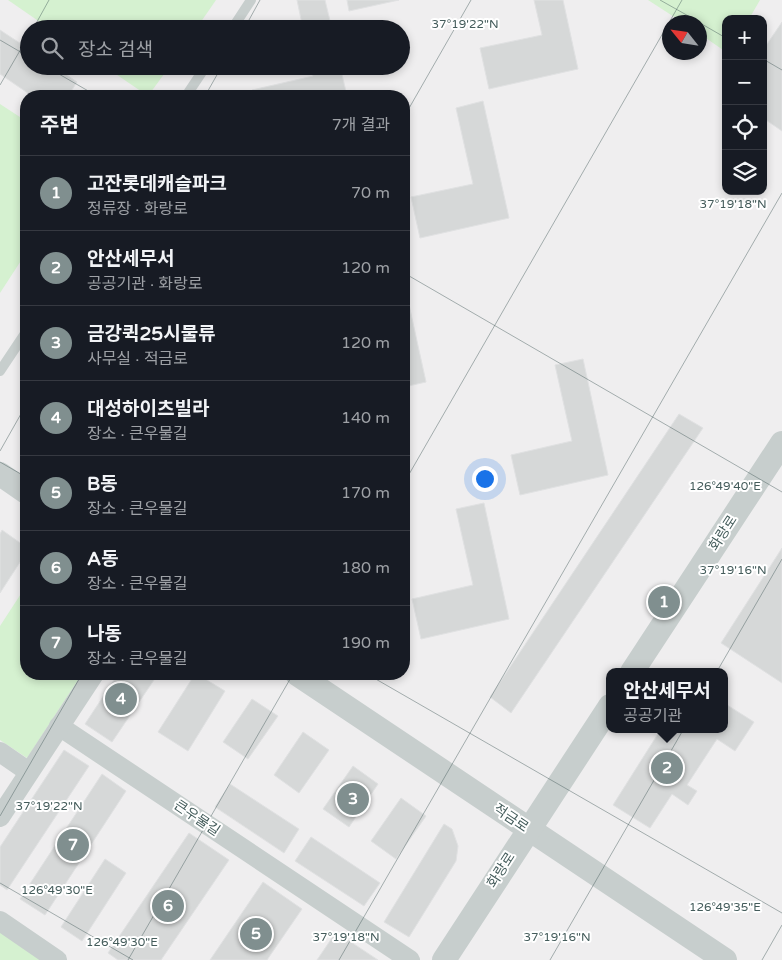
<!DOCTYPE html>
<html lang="ko">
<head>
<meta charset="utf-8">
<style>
  body { margin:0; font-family:"Varela Round","Noto Sans KR",sans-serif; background:#242831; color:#f1f3f6 }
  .controls { position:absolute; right:15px; top:15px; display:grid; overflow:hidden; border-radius:10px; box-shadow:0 2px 8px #0003 }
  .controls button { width:45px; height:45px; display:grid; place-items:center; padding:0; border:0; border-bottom:1px solid #363941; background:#171b24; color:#f1f3f6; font:25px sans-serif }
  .compass { position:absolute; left:662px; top:15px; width:45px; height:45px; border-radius:50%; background:#171b24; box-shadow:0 2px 8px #0003; rotate:300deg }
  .you { position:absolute; left:484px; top:478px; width:18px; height:18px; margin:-12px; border:4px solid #fff; border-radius:50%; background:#1a73e8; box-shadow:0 0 0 8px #1a73e833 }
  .badge { display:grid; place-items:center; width:32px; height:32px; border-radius:50%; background:#808f8f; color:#fff; font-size:16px; font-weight:700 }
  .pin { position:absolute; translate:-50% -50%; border:2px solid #fff; box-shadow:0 1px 5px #0006 }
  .popup { position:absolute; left:606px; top:668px; width:122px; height:65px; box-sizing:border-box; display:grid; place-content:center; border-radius:10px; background:#171b24; filter:drop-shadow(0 1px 4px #0005); font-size:16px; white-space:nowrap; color:#9ea1a6 }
  .popup b { font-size:19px; color:#f1f3f6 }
  .popup::after { content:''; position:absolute; left:50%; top:100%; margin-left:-10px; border:10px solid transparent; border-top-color:#171b24 }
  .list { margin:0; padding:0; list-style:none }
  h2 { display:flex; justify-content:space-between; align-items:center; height:65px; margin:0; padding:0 20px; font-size:21px }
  h2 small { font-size:16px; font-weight:400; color:#9ea1a6 }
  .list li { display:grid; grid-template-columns:32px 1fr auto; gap:15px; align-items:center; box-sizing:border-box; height:75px; padding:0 20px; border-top:1px solid #363941 }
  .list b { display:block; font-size:19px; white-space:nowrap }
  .list p { margin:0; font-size:16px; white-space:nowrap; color:#9ea1a6 }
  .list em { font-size:16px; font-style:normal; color:#9ea1a6 }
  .icon { flex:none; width:28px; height:28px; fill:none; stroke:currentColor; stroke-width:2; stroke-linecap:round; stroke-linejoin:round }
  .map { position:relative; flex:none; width:782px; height:960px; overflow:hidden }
  .search { position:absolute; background:#171b24; box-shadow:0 2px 8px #0003; left:20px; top:20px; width:390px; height:55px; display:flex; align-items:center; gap:12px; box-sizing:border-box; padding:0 18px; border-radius:28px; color:#9ea1a6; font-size:19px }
  .panel { position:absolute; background:#171b24; box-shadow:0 2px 8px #0003; left:20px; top:90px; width:390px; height:590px; border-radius:20px }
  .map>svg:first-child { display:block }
</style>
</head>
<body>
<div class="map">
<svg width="782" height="960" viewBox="0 0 782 960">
  <rect width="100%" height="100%" fill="#efeeef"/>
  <g fill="#d5f1d0">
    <path d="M8 0H216L196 29H50Z"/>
    <path d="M648 0H760L749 19H726V52L700 34V22H682Z"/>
    <path d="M104 66H170L148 96Z"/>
    <path d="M0 104 26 121V253L0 293Z"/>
    <path d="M26 586V674H82L27 758 0 740V626Z"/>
    <path d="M0 930 45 960H0Z"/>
  </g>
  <g fill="#d6d8d8" stroke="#e0e1e2">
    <path d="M297 0H325L332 29H303Z"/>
    <path d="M347 0H399L349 11Z"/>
    <path d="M534 0H563L578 69 489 89 480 48 542 35Z"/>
    <path d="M782 22V131L763 118V50Z"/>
    <path d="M0 30 29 49V66H54L77 82 68 96H32L0 74Z"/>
    <path d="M311 66H340L347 96H254L252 90 313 76Z"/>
    <path d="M483 101 509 218 420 238 411 197 473 184 456 108Z"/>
    <path d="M404 282 426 382 404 387Z"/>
    <path d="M583 359 608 475 520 495 511 455 572 441 555 365Z"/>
    <path d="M679 414 703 428 511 713 490 697Z"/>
    <path d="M484 503 509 619 421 639 412 599 473 585 456 509Z"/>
    <path d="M2 530 26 547V553L0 593V534Z"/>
    <path d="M782 548V683L721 643Z"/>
    <path d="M118 674H158L112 742 85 724Z"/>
    <path d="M195 674H197L225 691 188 751 158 732Z"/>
    <path d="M252 699 278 716 248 759 223 742Z"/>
    <path d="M724 703 754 722 735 751 717 739 687 785 697 791 688 805 672 794 650 828 613 805 661 729H724Z"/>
    <path d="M303 732 329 750 299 793 274 775Z"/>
    <path d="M64 750 89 766 7 890 0 885V847Z"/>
    <path d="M353 766 378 784 349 827 323 809Z"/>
    <path d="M102 774 126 791 45 915 20 899Z"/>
    <path d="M230 784 299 829 284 853 215 807Z"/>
    <path d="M401 798 426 816 396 859 371 841Z"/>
    <path d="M444 824 452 829 458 846 456 861 409 937 384 922Z"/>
    <path d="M189 833 229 860 161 960H118L108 953Z"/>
    <path d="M311 837 380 883 364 906 295 861Z"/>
    <path d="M105 859 126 873 82 941 61 927Z"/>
    <path d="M263 882 302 909 267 960H210Z"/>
    <path d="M336 932 378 960H317Z"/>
  </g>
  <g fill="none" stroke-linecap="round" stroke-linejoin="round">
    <g stroke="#c7cecd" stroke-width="10">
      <path d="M232 29 251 0"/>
      <path d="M186 96 206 66"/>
      <path d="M0 371 26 332"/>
    </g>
    <g stroke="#c7cecd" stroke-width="20">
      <path d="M59 726 410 960"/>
      <path d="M0 752 29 772"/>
      <path d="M0 817 94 674"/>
      <path d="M0 921 57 960"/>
    </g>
    <g stroke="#c7cecd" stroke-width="24">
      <path d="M0 474 26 492"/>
      <path d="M632 672 782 443"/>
      <path d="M297 674 725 960"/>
      <path d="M444 960 610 706"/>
    </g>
  </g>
  <path fill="none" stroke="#445c5b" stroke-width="1" stroke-opacity="0.45" d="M660 0 699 22M700 23 726 38M33 29 49 0M244 29 260 0M0 40 29 57M763 59 782 70M45 66 97 96M0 85 29 35M205 96 222 66M404 117 471 0M404 273 782 492M0 451 26 405M0 462 26 477M404 483 682 0M367 674 782 913M0 816 82 674M0 883 133 960M128 960 293 674M339 960 782 193M550 960 782 559M762 960 782 925"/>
  <g text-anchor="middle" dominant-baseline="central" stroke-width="4" stroke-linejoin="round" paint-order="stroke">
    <g font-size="14" fill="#445c5b" stroke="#fff">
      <text transform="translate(723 533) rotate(-57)">화랑로</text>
      <text transform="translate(197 818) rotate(34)">큰우물길</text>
      <text transform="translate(511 818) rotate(34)">적금로</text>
      <text transform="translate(501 870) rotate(-57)">화랑로</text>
    </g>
  </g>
  <g font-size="12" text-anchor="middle" fill="#445c5b" stroke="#fff" stroke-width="4" stroke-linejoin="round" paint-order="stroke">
    <text x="465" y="28">37°19'22"N</text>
    <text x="733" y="208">37°19'18"N</text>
    <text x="725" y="490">126°49'40"E</text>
    <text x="733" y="574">37°19'16"N</text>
    <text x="49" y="810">37°19'22"N</text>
    <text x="57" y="894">126°49'30"E</text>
    <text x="725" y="911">126°49'35"E</text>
    <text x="346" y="941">37°19'18"N</text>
    <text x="557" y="941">37°19'16"N</text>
    <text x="122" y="946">126°49'30"E</text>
  </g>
</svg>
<div class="controls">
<button>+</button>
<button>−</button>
<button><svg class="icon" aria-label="locate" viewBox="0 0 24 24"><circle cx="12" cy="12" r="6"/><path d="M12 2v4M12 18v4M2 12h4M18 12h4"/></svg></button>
<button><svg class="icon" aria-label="layers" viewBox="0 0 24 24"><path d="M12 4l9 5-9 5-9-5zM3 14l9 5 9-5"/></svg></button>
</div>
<svg class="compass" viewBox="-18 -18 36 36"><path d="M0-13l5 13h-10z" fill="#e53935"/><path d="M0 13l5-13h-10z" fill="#9ea1a6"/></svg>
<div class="you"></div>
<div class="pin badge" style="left:664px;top:602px">1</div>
<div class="pin badge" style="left:667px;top:768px">2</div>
<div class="popup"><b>안산세무서</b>공공기관</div>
<div class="pin badge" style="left:353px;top:799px">3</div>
<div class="pin badge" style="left:121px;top:699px">4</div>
<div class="pin badge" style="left:256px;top:934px">5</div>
<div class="pin badge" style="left:168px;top:906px">6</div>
<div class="pin badge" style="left:73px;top:845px">7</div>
<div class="search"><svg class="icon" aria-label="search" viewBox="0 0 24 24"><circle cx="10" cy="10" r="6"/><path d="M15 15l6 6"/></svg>장소 검색</div>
<section class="panel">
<h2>주변<small>7개 결과</small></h2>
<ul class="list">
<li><span class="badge">1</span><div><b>고잔롯데캐슬파크</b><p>정류장 · 화랑로</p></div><em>70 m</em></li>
<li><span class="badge">2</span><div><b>안산세무서</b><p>공공기관 · 화랑로</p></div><em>120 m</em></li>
<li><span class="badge">3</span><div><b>금강퀵25시물류</b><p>사무실 · 적금로</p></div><em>120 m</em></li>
<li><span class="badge">4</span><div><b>대성하이츠빌라</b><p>장소 · 큰우물길</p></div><em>140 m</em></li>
<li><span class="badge">5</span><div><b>B동</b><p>장소 · 큰우물길</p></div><em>170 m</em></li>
<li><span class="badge">6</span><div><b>A동</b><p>장소 · 큰우물길</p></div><em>180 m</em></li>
<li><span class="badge">7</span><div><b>나동</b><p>장소 · 큰우물길</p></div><em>190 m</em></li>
</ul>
</section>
</div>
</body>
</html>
